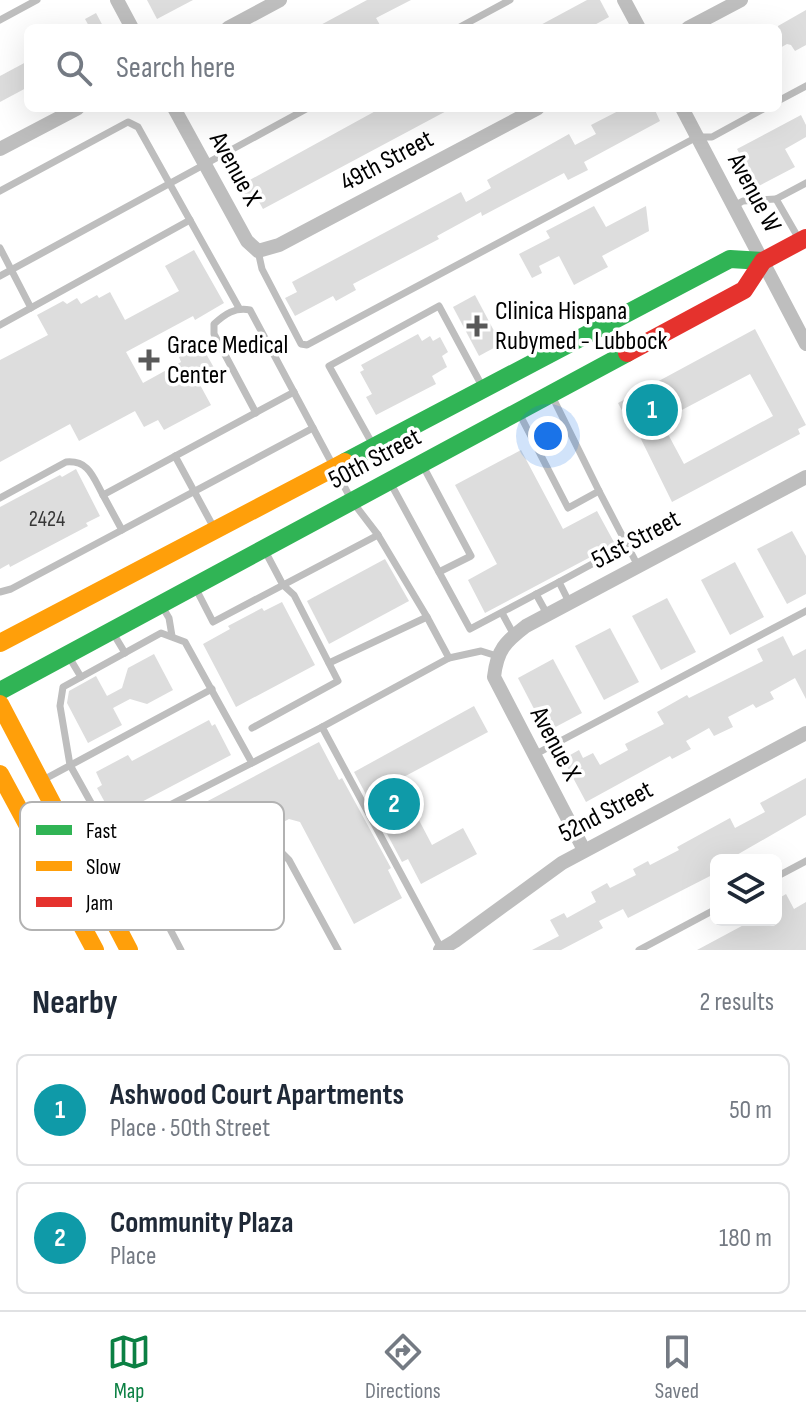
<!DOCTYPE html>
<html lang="en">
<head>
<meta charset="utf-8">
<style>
  body { margin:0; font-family:"Sofia Sans Condensed",sans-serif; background:#f2f2f3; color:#1f2937 }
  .controls { position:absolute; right:24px; bottom:24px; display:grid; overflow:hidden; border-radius:12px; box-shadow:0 8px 32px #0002 }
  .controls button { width:72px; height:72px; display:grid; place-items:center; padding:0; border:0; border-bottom:2px solid #e0e1e3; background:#fff; color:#1f2937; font:40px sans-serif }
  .you { position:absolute; left:548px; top:436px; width:28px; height:28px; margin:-20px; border:6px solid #fff; border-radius:50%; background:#1a73e8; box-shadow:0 0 0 12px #1a73e833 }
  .badge { display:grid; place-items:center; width:52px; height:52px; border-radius:50%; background:#0b8043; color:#fff; font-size:26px; font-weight:700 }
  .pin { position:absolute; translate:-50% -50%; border:4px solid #fff; box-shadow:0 2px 8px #0006 }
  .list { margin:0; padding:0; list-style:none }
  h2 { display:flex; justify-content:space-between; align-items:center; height:104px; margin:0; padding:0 32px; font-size:34px }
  h2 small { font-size:26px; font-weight:400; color:#747a83 }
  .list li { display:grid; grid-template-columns:52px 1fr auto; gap:24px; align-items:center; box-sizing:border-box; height:112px; margin:0 16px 16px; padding:0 16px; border:2px solid #e0e1e3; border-radius:12px }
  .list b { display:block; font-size:30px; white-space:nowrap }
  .list p { margin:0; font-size:26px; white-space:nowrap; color:#747a83 }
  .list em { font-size:26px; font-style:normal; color:#747a83 }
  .icon { flex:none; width:44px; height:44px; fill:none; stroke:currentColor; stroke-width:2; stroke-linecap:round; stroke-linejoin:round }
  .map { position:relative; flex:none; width:806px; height:950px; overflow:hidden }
  .search { position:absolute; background:#fff; box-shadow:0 8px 32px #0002; left:24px; right:24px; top:24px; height:88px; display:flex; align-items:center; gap:20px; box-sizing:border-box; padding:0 28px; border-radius:12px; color:#747a83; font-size:30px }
  .sheet { height:360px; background:#fff }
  nav { display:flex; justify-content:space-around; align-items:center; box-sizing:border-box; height:112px; border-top:2px solid #e0e1e3; background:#fff; font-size:22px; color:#747a83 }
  nav a { display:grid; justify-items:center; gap:4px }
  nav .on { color:#0b8043 }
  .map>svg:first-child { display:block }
</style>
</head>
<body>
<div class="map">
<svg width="806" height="950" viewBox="0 0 806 950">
  <rect width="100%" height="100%" fill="#fff"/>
  <g fill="#ddd" fill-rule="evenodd">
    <path d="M147 0H193L157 19Z"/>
    <path d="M367 0H411L376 18 380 25 373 28H315Z"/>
    <path d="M587 0H600L609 17 589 28H535Z"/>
    <path d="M806 10V45L795 51 791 45 787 44 778 49V26Z"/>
    <path d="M96 13 104 28H90L85 19Z"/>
    <path d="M28 61V87L0 102V76Z"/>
    <path d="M381 108H452L263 209 258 200 247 205 237 187Z"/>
    <path d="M624 108H654L660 121 584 162 588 170 568 180 564 173 482 216 481 212 437 236 439 239 353 284 356 290 336 301 333 296 295 316 285 298 297 292 292 282 461 192 466 202 491 188 487 180 569 134 575 145 596 134 591 125Z"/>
    <path d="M801 115 806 125V137L785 149 795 167 757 187 737 149Z"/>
    <path d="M594 206 606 227 646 206 649 231 602 256 608 267 574 285 559 256 539 266 542 273 532 278 519 254 550 238 546 231Z"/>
    <path d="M194 250 224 303 195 320 193 316 126 352 143 383 181 362 179 357 201 345 217 373 199 383 211 405 164 430 158 420 144 427 135 411 79 441 70 424 0 462V360L48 335 37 315 63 301 67 304 77 298 81 304 97 295 99 298 110 292 125 320 179 291 165 266Z"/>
    <path d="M475 295 501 344 479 356 453 307Z"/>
    <path d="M755 329 806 425 798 429 800 434 672 502 638 433 635 435 618 403ZM750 374 773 416 684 464 661 421Z"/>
    <path d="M418 334 422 341 430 336 433 341 440 337 448 352 442 356 447 367 432 376 436 384 376 415 366 397 372 394 360 372 364 370 361 365Z"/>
    <path d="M521 450 563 529 597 511 615 544 485 613 468 580 497 564 455 485Z"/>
    <path d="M76 469 100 516 86 523 88 526 10 567 9 564 0 569V507L60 475 62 477Z"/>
    <path d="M792 531 806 556V594L787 604 757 549Z"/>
    <path d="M385 559 409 601 329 644 307 601Z"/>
    <path d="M735 562 764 617 730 635 701 580Z"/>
    <path d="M667 598 696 652 661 670 632 616Z"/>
    <path d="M282 602 315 665 236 707 203 644 230 629 228 626 262 608 264 611Z"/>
    <path d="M610 628 639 682 604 700 575 646Z"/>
    <path d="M783 636 793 656 806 649V699L795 678 770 692 774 699 756 708 753 704 728 717 733 727 714 736 709 728 686 741 691 749 672 759 670 756 586 802 563 759 579 750 583 758 593 753 600 765 628 750 625 744 664 724 657 712 687 695 689 698 763 661 757 649Z"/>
    <path d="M154 654 173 690 147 704 130 699 113 708 122 725 88 743 67 703 69 691 96 676 107 696 122 688 128 668Z"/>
    <path d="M553 659 582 713 546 732 518 678Z"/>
    <path d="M474 706 488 732 398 780 432 845 463 828 477 854 421 884 408 859 402 862 354 772Z"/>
    <path d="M209 720 212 726 215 724 231 755 113 817 97 788 102 785 96 772 128 755 132 761Z"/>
    <path d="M319 742 339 780 342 778 391 868 388 870 402 898 354 924 300 822 289 819 176 879 151 831Z"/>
    <path d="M806 778V815L728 860H716V873L628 918 623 909 599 921 603 928 561 950H532L559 936 550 920 564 913 567 918 596 902 591 892 607 883 610 888 636 875 633 869 648 861 650 865 679 850 677 847 730 818 735 828 765 812 760 803Z"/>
    <path d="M786 894 794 909 806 902V950H697L753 920H776V900Z"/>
  </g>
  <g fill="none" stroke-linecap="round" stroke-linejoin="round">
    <g stroke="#bebebe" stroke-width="7">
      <path d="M0 20 37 0"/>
      <path d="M458 28 510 0"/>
      <path d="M778 101 806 86"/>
      <path d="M0 191 128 122 138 127 239 308"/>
      <path d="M734 206 743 201 776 199"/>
      <path d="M799 239 776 199 806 183"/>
      <path d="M0 248 31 308"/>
      <path d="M258 251 262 269 301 344 307 345 697 137H712L765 108"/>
      <path d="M0 276 308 108"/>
      <path d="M0 325 190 220"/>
      <path d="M519 413 568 508 599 491 552 396"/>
      <path d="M373 445 329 366 439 306 482 386"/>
      <path d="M175 456 214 528"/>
      <path d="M423 466 471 556 439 572"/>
      <path d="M391 484 470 629 559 582"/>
      <path d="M599 491 638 566"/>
      <path d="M0 498 66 462C89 460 93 477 103 495L294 392"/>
      <path d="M122 530 313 428"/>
      <path d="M195 587 213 622 378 535 352 501 250 310C235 307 225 314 214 324V334L256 413"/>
      <path d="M0 592 11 589 122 530 103 495"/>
      <path d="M536 594 547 614"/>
      <path d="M569 602 559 582 627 545"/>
      <path d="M163 608 169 618 172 636"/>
      <path d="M502 613 514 635"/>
      <path d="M427 617 449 658"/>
      <path d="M113 633 125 653"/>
      <path d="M69 657 81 677"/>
      <path d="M329 663 427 617 378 535"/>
      <path d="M322 727 449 658 481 651 497 656"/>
      <path d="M252 728 338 681 294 595 283 585 265 551"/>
      <path d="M534 755 806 611"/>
      <path d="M43 780 212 689"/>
      <path d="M78 849 115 833 252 763"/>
      <path d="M776 877 806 861"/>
      <path d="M121 931 162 914 273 855 282 853 289 860 338 950"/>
      <path d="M181 950 125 843 104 826 70 765 60 706 63 687 161 633 185 642 252 763 322 727 442 950"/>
      <path d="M639 950 716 909"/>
    </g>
    <g stroke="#bebebe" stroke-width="14">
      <path d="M117 0 132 28"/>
      <path d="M624 0 639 28"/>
      <path d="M228 28 280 0"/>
      <path d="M688 28 741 0"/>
      <path d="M174 108 247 241 258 251 279 245 538 108"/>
      <path d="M682 108 806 344"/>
      <path d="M0 149 78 108"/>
      <path d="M584 850 494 677C497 650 505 642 526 626L806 477"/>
      <path d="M440 950 455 941 562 863 806 733"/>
    </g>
    <g stroke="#30b455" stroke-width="18">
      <path d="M345 462 730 259 763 261"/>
      <path d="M0 691 627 353"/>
    </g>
    <g stroke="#ff9f0a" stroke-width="18">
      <path d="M0 643 345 462"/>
      <path d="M0 704 129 950"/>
      <path d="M0 774 95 950"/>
    </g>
    <path stroke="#e5322d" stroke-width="18" d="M627 353 744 290 763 261 806 238"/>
  </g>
  <g fill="#595959" stroke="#fff" stroke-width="3">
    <path d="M473 314h8v8h8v8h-8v8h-8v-8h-8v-8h8z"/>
    <path d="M145 348h8v8h8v8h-8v8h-8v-8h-8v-8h8z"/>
  </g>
  <g text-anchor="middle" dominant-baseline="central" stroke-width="7" stroke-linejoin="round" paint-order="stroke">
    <g font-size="22" fill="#373737">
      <text x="47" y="519">2424</text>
    </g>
    <g font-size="26" fill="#000" stroke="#fff">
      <text transform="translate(387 161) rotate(-28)">49th Street</text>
      <text transform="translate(235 169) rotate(61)">Avenue X</text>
      <text transform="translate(754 193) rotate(62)">Avenue W</text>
      <text transform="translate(375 459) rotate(-28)">50th Street</text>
      <text transform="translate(636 540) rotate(-28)">51st Street</text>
      <text transform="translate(555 744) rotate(62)">Avenue X</text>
      <text transform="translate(606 812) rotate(-28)">52nd Street</text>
    </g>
    <g font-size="26" fill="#000" stroke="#fff" text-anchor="start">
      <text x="495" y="311">Clinica Hispana<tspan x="495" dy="30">Rubymed - Lubbock</tspan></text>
      <text x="167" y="345">Grace Medical<tspan x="167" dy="30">Center</tspan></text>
    </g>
  </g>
  <rect x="20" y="802" width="264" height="128" rx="12" fill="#fff" stroke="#b2b2b2" stroke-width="2"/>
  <rect x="36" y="825" width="36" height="10" fill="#30b455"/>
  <rect x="36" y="861" width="36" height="10" fill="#ff9f0a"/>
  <rect x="36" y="897" width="36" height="10" fill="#e5322d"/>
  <g font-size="22" fill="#000">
    <text x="86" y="838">Fast</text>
    <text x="86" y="874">Slow</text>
    <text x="86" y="910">Jam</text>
  </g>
</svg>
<div class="controls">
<button><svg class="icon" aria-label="layers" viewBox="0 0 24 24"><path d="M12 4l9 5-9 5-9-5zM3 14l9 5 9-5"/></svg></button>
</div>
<div class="you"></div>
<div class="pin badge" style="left:652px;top:410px;background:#0f9aa8">1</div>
<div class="pin badge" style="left:394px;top:804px;background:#0f9aa8">2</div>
<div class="search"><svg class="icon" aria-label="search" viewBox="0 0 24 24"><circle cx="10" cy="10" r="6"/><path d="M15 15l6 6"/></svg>Search here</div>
</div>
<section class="sheet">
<h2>Nearby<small>2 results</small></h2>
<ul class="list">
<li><span class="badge" style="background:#0f9aa8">1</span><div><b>Ashwood Court Apartments</b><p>Place · 50th Street</p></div><em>50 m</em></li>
<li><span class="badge" style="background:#0f9aa8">2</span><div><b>Community Plaza</b><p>Place</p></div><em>180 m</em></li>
</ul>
</section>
<nav>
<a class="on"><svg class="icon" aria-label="map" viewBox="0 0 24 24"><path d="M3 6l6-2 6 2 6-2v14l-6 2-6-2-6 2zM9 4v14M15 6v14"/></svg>Map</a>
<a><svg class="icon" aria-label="directions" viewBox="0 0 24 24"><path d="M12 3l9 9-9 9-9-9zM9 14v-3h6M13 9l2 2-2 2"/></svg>Directions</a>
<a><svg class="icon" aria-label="saved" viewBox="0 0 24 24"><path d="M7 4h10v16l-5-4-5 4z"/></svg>Saved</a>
</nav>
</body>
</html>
